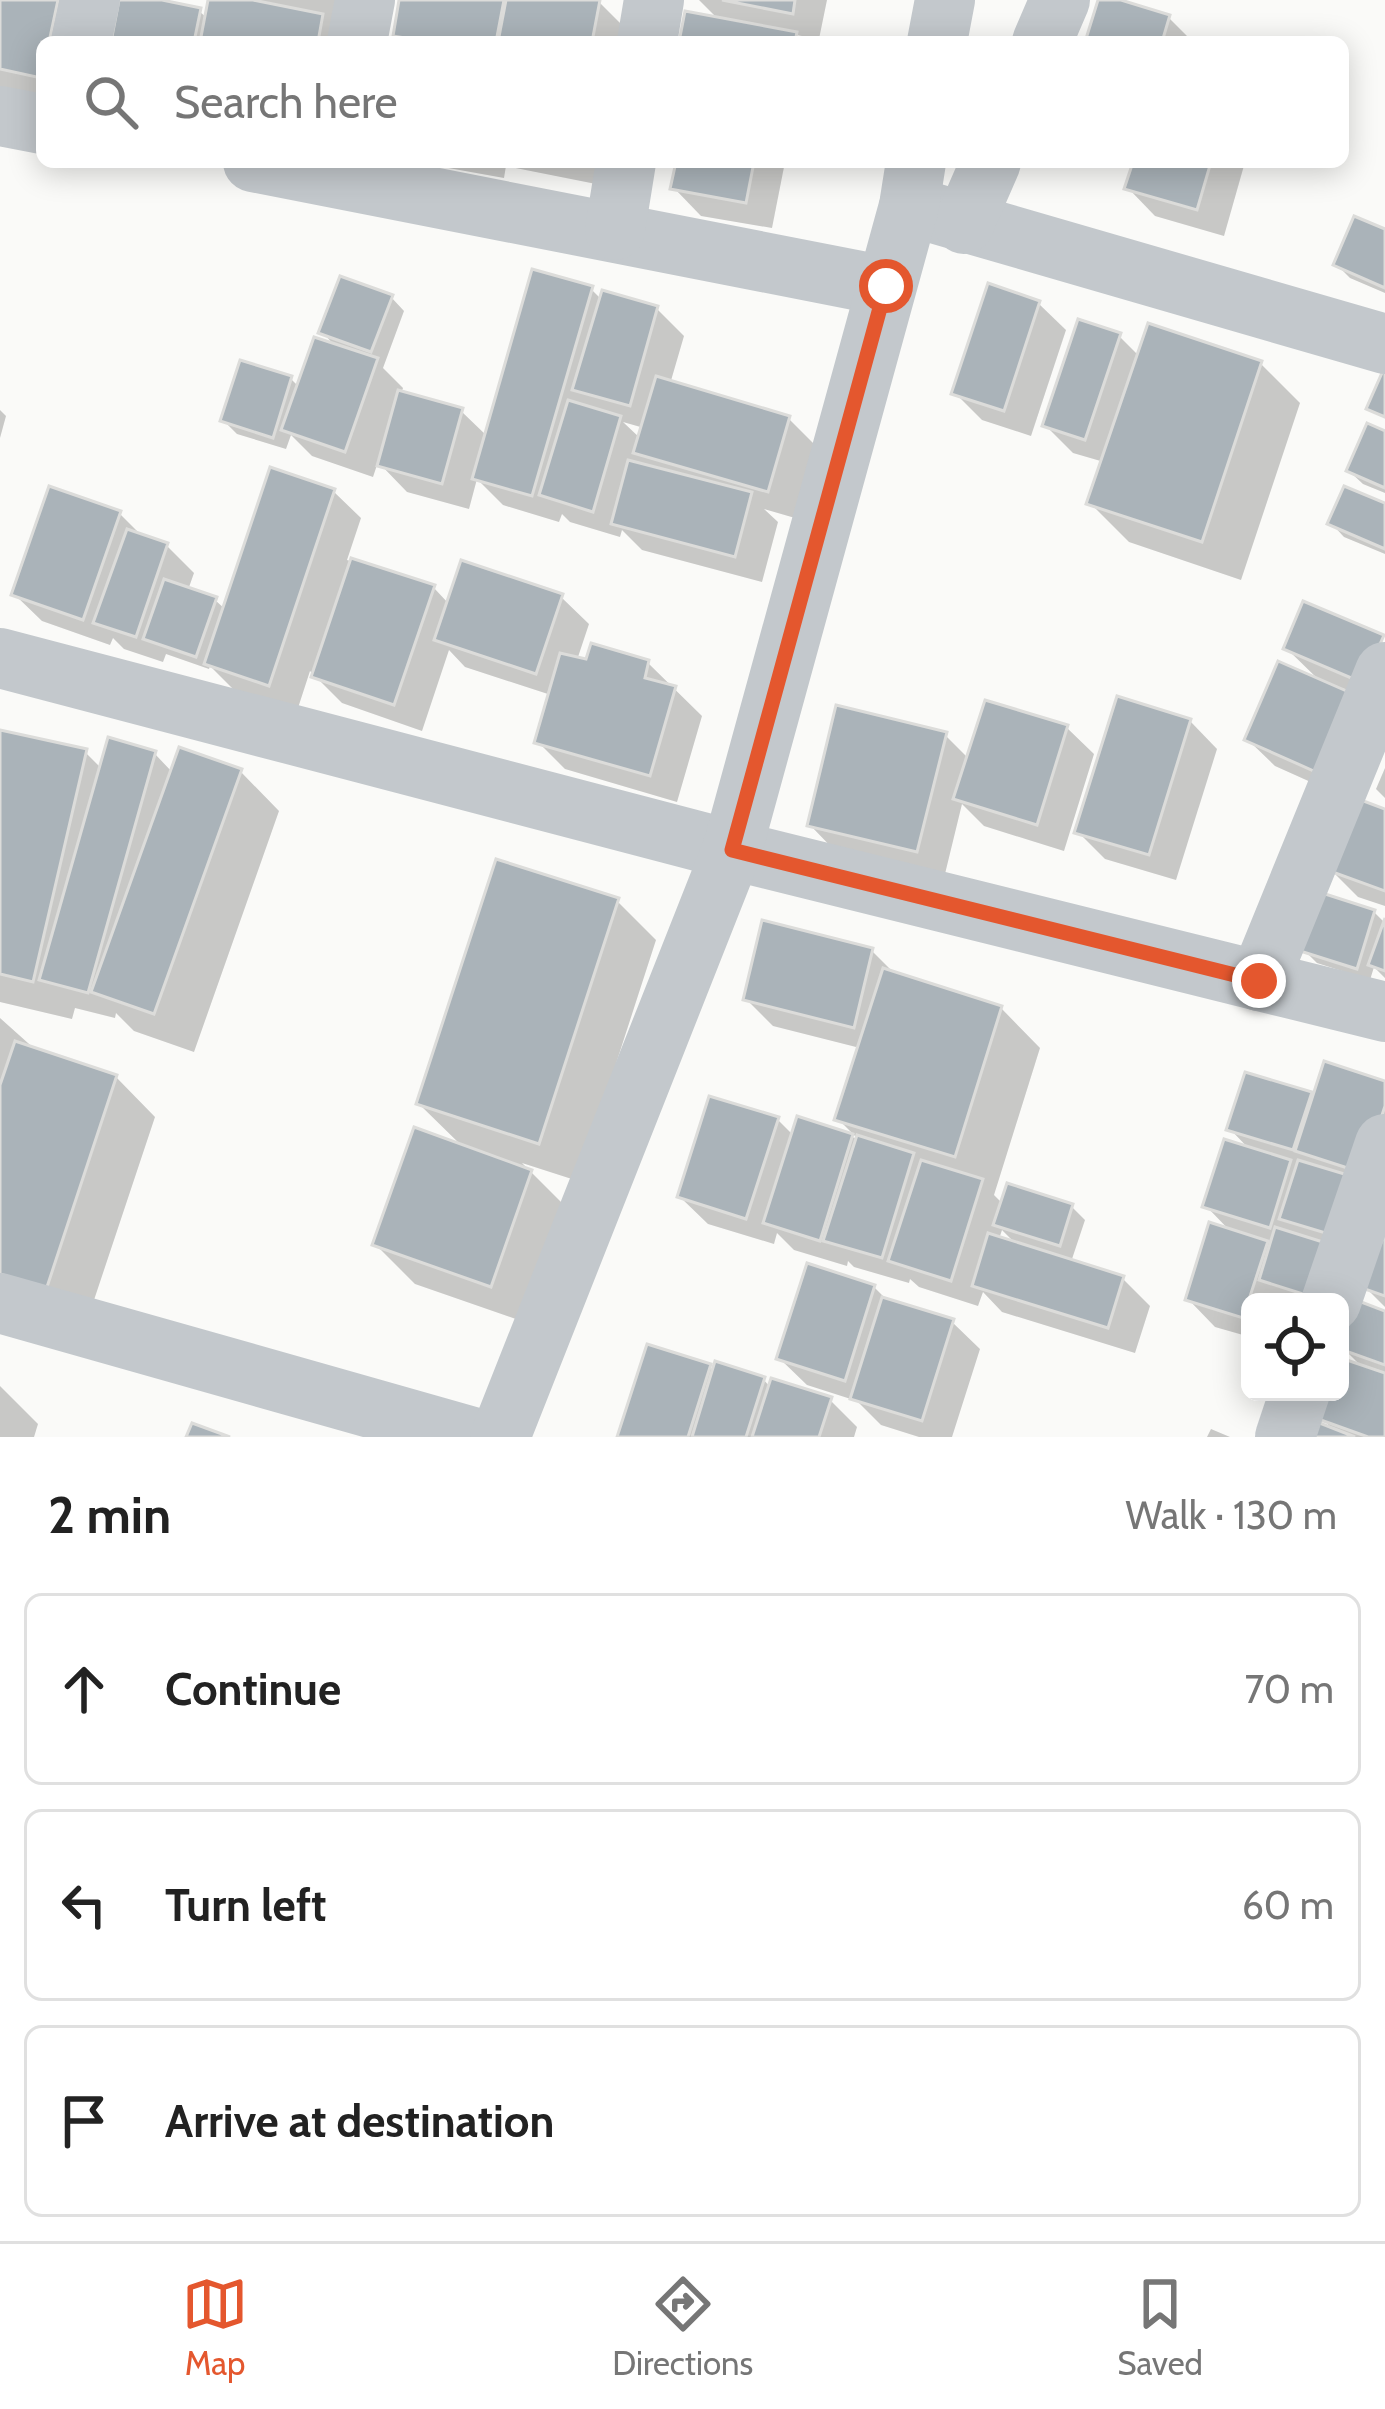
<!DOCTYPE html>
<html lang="en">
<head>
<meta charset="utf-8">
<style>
  body { margin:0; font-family:Cabin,sans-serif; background:#f6f6f6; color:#222 }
  .controls { position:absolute; right:36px; bottom:36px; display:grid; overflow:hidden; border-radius:18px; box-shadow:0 6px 30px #0003 }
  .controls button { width:108px; height:108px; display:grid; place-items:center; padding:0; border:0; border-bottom:3px solid #e0e0e0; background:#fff; color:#222; font:60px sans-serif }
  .stop { position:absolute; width:36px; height:36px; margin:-27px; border:9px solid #e4572e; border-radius:50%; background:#fff }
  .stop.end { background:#e4572e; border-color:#fff; box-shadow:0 3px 12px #0008 }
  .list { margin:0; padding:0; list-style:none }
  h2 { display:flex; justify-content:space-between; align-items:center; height:156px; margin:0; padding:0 48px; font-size:51px }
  h2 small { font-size:39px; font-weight:400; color:#767676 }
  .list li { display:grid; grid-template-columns:78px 1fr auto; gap:36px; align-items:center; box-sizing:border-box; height:192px; margin:0 24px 24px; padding:0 24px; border:3px solid #e0e0e0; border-radius:18px }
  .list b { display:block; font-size:45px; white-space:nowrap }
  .list em { font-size:39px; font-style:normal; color:#767676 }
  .icon { flex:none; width:66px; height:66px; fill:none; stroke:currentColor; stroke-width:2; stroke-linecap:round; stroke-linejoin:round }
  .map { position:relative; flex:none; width:1385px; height:1437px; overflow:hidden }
  .search { position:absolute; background:#fff; box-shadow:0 6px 30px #0003; left:36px; right:36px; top:36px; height:132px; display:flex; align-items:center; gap:30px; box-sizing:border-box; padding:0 42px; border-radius:18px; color:#767676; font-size:45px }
  .sheet { height:804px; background:#fff }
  nav { display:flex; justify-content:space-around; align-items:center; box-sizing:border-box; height:168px; border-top:3px solid #e0e0e0; background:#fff; font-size:33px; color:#767676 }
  nav a { display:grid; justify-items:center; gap:6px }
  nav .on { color:#e4572e }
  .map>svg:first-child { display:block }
</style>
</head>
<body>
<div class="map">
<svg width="1385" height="1437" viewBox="0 0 1385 1437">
  <rect width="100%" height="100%" fill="#fafaf8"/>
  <g fill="#0003" fill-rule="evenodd">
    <path d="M0 0H105L96 42H42V107L0 98Z"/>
    <path d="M122 0H147L199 11 208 19 211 0H354L347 42H114Z"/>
    <path d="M402 0H588L599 2 626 29 623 42H403L396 35Z"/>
    <path d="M699 0H827L819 39 796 35 803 42H682L719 20Z"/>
    <path d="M1101 0 1168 17 1193 42H1088Z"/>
    <path d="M415 162H605L601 185 506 166 504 178Z"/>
    <path d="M679 162H785L772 228 701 216 674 188Z"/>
    <path d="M1136 162H1245L1224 236 1155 216 1128 188Z"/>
    <path d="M1385 233V293L1350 278 1336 264Z"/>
    <path d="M591 289 602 300 657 309 684 336 670 384 788 418 816 446 795 518 764 509 778 522 762 582 642 550 622 530 620 537 570 522 562 514 559 522 503 505 477 479 469 509 407 492 378 462 373 477 312 456 291 435 286 449 237 434 224 421 291 379 299 387 337 348 322 332 391 297 404 311 383 368 403 388 401 394 461 411 487 436ZM623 422 644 428 641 439Z"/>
    <path d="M1038 303 1066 330 1031 436 982 420 955 393Z"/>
    <path d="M1119 336 1139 356 1261 364 1300 403 1241 580 1129 542 1090 503 1104 462 1073 453 1045 425Z"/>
    <path d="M0 410 6 416 0 438Z"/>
    <path d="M1385 434V493L1363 484 1349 471Z"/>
    <path d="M333 491 361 518 347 560 434 588 449 604 561 597 589 624 577 660 648 663 702 716 677 802 565 769 538 742 551 695 465 667 449 650 422 731 342 703 310 671 297 711 235 691 210 666 209 669 166 654 163 662 124 649 113 638 110 645 42 621 14 594 119 513 144 538 167 546 194 573 188 590 215 600 226 610Z"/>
    <path d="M1385 507V554L1344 537 1331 523Z"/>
    <path d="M1382 638 1385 706 1342 688 1377 723 1344 797 1275 766 1247 739 1321 682 1286 648Z"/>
    <path d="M1190 721 1217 749 1176 880 1105 859 1078 832Z"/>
    <path d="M1066 727 1094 754 1064 851 984 826 962 804 944 878 837 853 810 825 945 735 969 759Z"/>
    <path d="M0 733 85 752 102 769 155 754 173 773 240 771 279 811 194 1052 134 1031 116 1013 115 1018 75 1008 72 1019 0 1002Z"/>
    <path d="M1385 768V798L1376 789Z"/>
    <path d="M1385 812V906L1358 897 1331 870Z"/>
    <path d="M617 901 656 940 578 1181 522 1163 570 1211 530 1324 415 1284 376 1245 464 1148 419 1104Z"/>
    <path d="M1374 912 1385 923V978L1374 967 1370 980 1317 963 1304 950Z"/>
    <path d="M872 951 897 976 1001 1008 1040 1048 994 1195 1003 1204 1072 1207 1085 1220 1071 1262 1123 1279 1150 1306 1135 1353 1002 1312 983 1292 978 1306 919 1287 910 1279 909 1283 854 1267 848 1261 847 1266 794 1250 777 1233 774 1244 708 1224 680 1197 777 1119 794 1136 799 1120 858 1139 838 1119 860 1048 773 1026 746 999ZM1002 1230 1017 1245 999 1239Z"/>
    <path d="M0 1018 38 1052 116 1077 155 1117 85 1327 0 1299Z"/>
    <path d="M1247 1076 1316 1096 1385 1084V1307L1365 1287 1359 1305 1385 1314V1437H1303L1336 1433 1322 1418 1331 1392H1340L1343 1361 1364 1369 1342 1347 1350 1325 1340 1302H1250V1337L1215 1327 1188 1299 1232 1233 1206 1206 1251 1151 1230 1129Z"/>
    <path d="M874 1287 889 1302 952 1322 980 1349 952 1437H919L881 1425 857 1401 807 1385 779 1358Z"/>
    <path d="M710 1367 715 1372 763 1379 771 1388 830 1400 857 1427 854 1437H620Z"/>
    <path d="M0 1386 38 1424 34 1437H0Z"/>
    <path d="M1211 1429 1230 1437H1207Z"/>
  </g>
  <g fill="#aab3b9" stroke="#dcdcda" stroke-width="3">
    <path d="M0 0H58L49 42H42L41 78 0 69Z"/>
    <path d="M119 0H162L201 8 194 42H111Z"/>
    <path d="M208 0H253L323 14 318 42H200Z"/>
    <path d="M399 0H504L496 42H429L393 36Z"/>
    <path d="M506 0H600L592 42H498Z"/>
    <path d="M722 0H795L793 14Z"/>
    <path d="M1098 0H1121L1170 15 1162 42H1085Z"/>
    <path d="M685 11 797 32 795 42H679Z"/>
    <path d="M676 162H754L746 203 670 189Z"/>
    <path d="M1133 162H1211L1197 210 1124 189Z"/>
    <path d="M1354 216 1385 229V288L1333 265Z"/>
    <path d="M532 269 593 286 532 496 472 479Z"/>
    <path d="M340 276 393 295 371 352 318 333Z"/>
    <path d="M988 283 1040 301 1004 411 951 394Z"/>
    <path d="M602 290 658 306 630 406 572 390Z"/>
    <path d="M1078 319 1121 333 1085 440 1042 426Z"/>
    <path d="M1148 323 1262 361 1202 542 1086 504Z"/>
    <path d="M314 337 378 358 345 452 281 430Z"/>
    <path d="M240 360 292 376 273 438 220 421Z"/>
    <path d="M1385 366V417L1366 409Z"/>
    <path d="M656 376 790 416 768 492 633 453Z"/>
    <path d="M398 390 463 408 442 484 377 466Z"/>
    <path d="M568 400 621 416 593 512 539 495Z"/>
    <path d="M1367 423 1385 431V488L1346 471Z"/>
    <path d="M628 460 752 492 735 557 611 524Z"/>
    <path d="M270 467 335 489 269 686 204 664Z"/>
    <path d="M49 486 121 511 83 620 11 595Z"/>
    <path d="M1344 486 1385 503V549L1327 524Z"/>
    <path d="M127 529 168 543 136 637 93 623Z"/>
    <path d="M351 558 435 585 394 705 311 677Z"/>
    <path d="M461 560 563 594 536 674 434 640Z"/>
    <path d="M164 579 217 597 196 657 143 639Z"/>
    <path d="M1303 601 1384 635 1363 683 1283 649Z"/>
    <path d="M591 643 649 660 645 678 676 686 650 776 534 743 560 653 586 659Z"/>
    <path d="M1278 661 1351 693 1316 772 1244 740Z"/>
    <path d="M1117 696 1191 719 1149 855 1074 833Z"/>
    <path d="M985 700 1068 725 1037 825 953 799Z"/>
    <path d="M836 705 947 732 917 852 807 826Z"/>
    <path d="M0 730 87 749 33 982 0 974Z"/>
    <path d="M108 737 156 751 88 993 39 980Z"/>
    <path d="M179 747 242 769 154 1014 91 992Z"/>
    <path d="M1353 797 1385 809V891L1327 870Z"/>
    <path d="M496 859 619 898 539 1144 416 1104Z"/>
    <path d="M1319 892 1375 910 1357 969 1300 951Z"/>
    <path d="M1385 918V971L1368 965Z"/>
    <path d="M762 920 873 948 854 1028 743 1000Z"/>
    <path d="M883 968 1002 1006 955 1157 834 1120Z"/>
    <path d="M15 1041 117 1075 46 1290 0 1274V1085Z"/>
    <path d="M1324 1061 1385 1081V1106L1363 1173 1295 1151Z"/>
    <path d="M1245 1072 1312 1092 1293 1150 1226 1130Z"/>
    <path d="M709 1096 779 1117 746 1219 677 1197Z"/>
    <path d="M797 1116 853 1134 820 1241 763 1223Z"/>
    <path d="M414 1127 532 1170 491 1287 372 1245Z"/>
    <path d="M857 1135 914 1153 882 1258 823 1241Z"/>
    <path d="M1224 1139 1291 1160 1270 1228 1202 1207Z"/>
    <path d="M921 1160 983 1179 951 1281 888 1261Z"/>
    <path d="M1298 1160 1361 1179 1342 1238 1279 1219Z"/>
    <path d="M1007 1183 1073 1204 1060 1246 993 1225Z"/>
    <path d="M1209 1222 1268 1241 1243 1318 1185 1300Z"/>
    <path d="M1275 1227 1342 1248 1325 1301 1259 1280Z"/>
    <path d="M988 1233 1124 1276 1108 1328 972 1286Z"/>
    <path d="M1385 1233V1296L1362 1288Z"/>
    <path d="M807 1263 875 1285 845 1381 776 1359Z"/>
    <path d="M882 1297 954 1319 922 1421 850 1399Z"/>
    <path d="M1356 1300 1385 1311V1365L1340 1349Z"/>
    <path d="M647 1344 711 1364 688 1437H617Z"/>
    <path d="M1341 1358 1385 1373V1437H1368L1318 1419 1328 1392H1340Z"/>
    <path d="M715 1361 765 1377 746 1437H692Z"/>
    <path d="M771 1378 832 1397 819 1437H752Z"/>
    <path d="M1307 1418 1355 1437H1299Z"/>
    <path d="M192 1423 230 1437H186Z"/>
  </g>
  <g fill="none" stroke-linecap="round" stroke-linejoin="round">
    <g stroke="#c3c8cc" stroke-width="60">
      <path d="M81 42 90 0"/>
      <path d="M357 42 365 0"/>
      <path d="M647 42 654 0"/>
      <path d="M937 42 945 0"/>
      <path d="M1042 42 1060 0"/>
      <path d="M0 116 42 124"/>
      <path d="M253 162 886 286"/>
      <path d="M909 206 1385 344"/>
      <path d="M964 224 991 162"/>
      <path d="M615 230 626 162"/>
      <path d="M0 658 732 850 1385 1012"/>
      <path d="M1259 981 1385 672"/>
      <path d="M1331 1302 1385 1144"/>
      <path d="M0 1303 473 1437"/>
      <path d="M500 1437 732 850 909 206 916 162"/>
      <path d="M1285 1437 1300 1392"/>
    </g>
  </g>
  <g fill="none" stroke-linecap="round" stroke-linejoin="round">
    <path stroke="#e4572e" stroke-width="15" d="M886 286 732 850 1259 981"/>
  </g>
</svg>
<div class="controls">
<button><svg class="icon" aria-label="locate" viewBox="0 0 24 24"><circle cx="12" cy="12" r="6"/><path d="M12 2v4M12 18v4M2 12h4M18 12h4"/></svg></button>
</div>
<div class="stop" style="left:886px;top:286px"></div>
<div class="stop end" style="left:1259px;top:981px"></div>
<div class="search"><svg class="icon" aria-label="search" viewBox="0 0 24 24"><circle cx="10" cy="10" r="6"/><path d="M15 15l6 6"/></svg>Search here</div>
</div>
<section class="sheet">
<h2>2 min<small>Walk · 130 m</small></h2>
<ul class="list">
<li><svg class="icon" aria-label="ahead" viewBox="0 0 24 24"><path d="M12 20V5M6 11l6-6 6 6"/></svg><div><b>Continue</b></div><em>70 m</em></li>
<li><svg class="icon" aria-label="left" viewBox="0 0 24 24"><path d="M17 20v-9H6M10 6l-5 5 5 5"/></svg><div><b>Turn left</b></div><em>60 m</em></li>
<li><svg class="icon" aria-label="arrive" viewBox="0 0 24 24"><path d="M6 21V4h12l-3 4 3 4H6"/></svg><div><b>Arrive at destination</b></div></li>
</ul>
</section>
<nav>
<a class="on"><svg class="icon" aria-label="map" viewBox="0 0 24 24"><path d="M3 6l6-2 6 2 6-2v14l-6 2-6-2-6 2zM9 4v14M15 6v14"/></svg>Map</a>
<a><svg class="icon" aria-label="directions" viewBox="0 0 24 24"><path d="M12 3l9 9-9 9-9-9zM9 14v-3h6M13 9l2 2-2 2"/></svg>Directions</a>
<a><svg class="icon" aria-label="saved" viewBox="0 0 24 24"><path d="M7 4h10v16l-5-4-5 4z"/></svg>Saved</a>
</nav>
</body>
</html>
